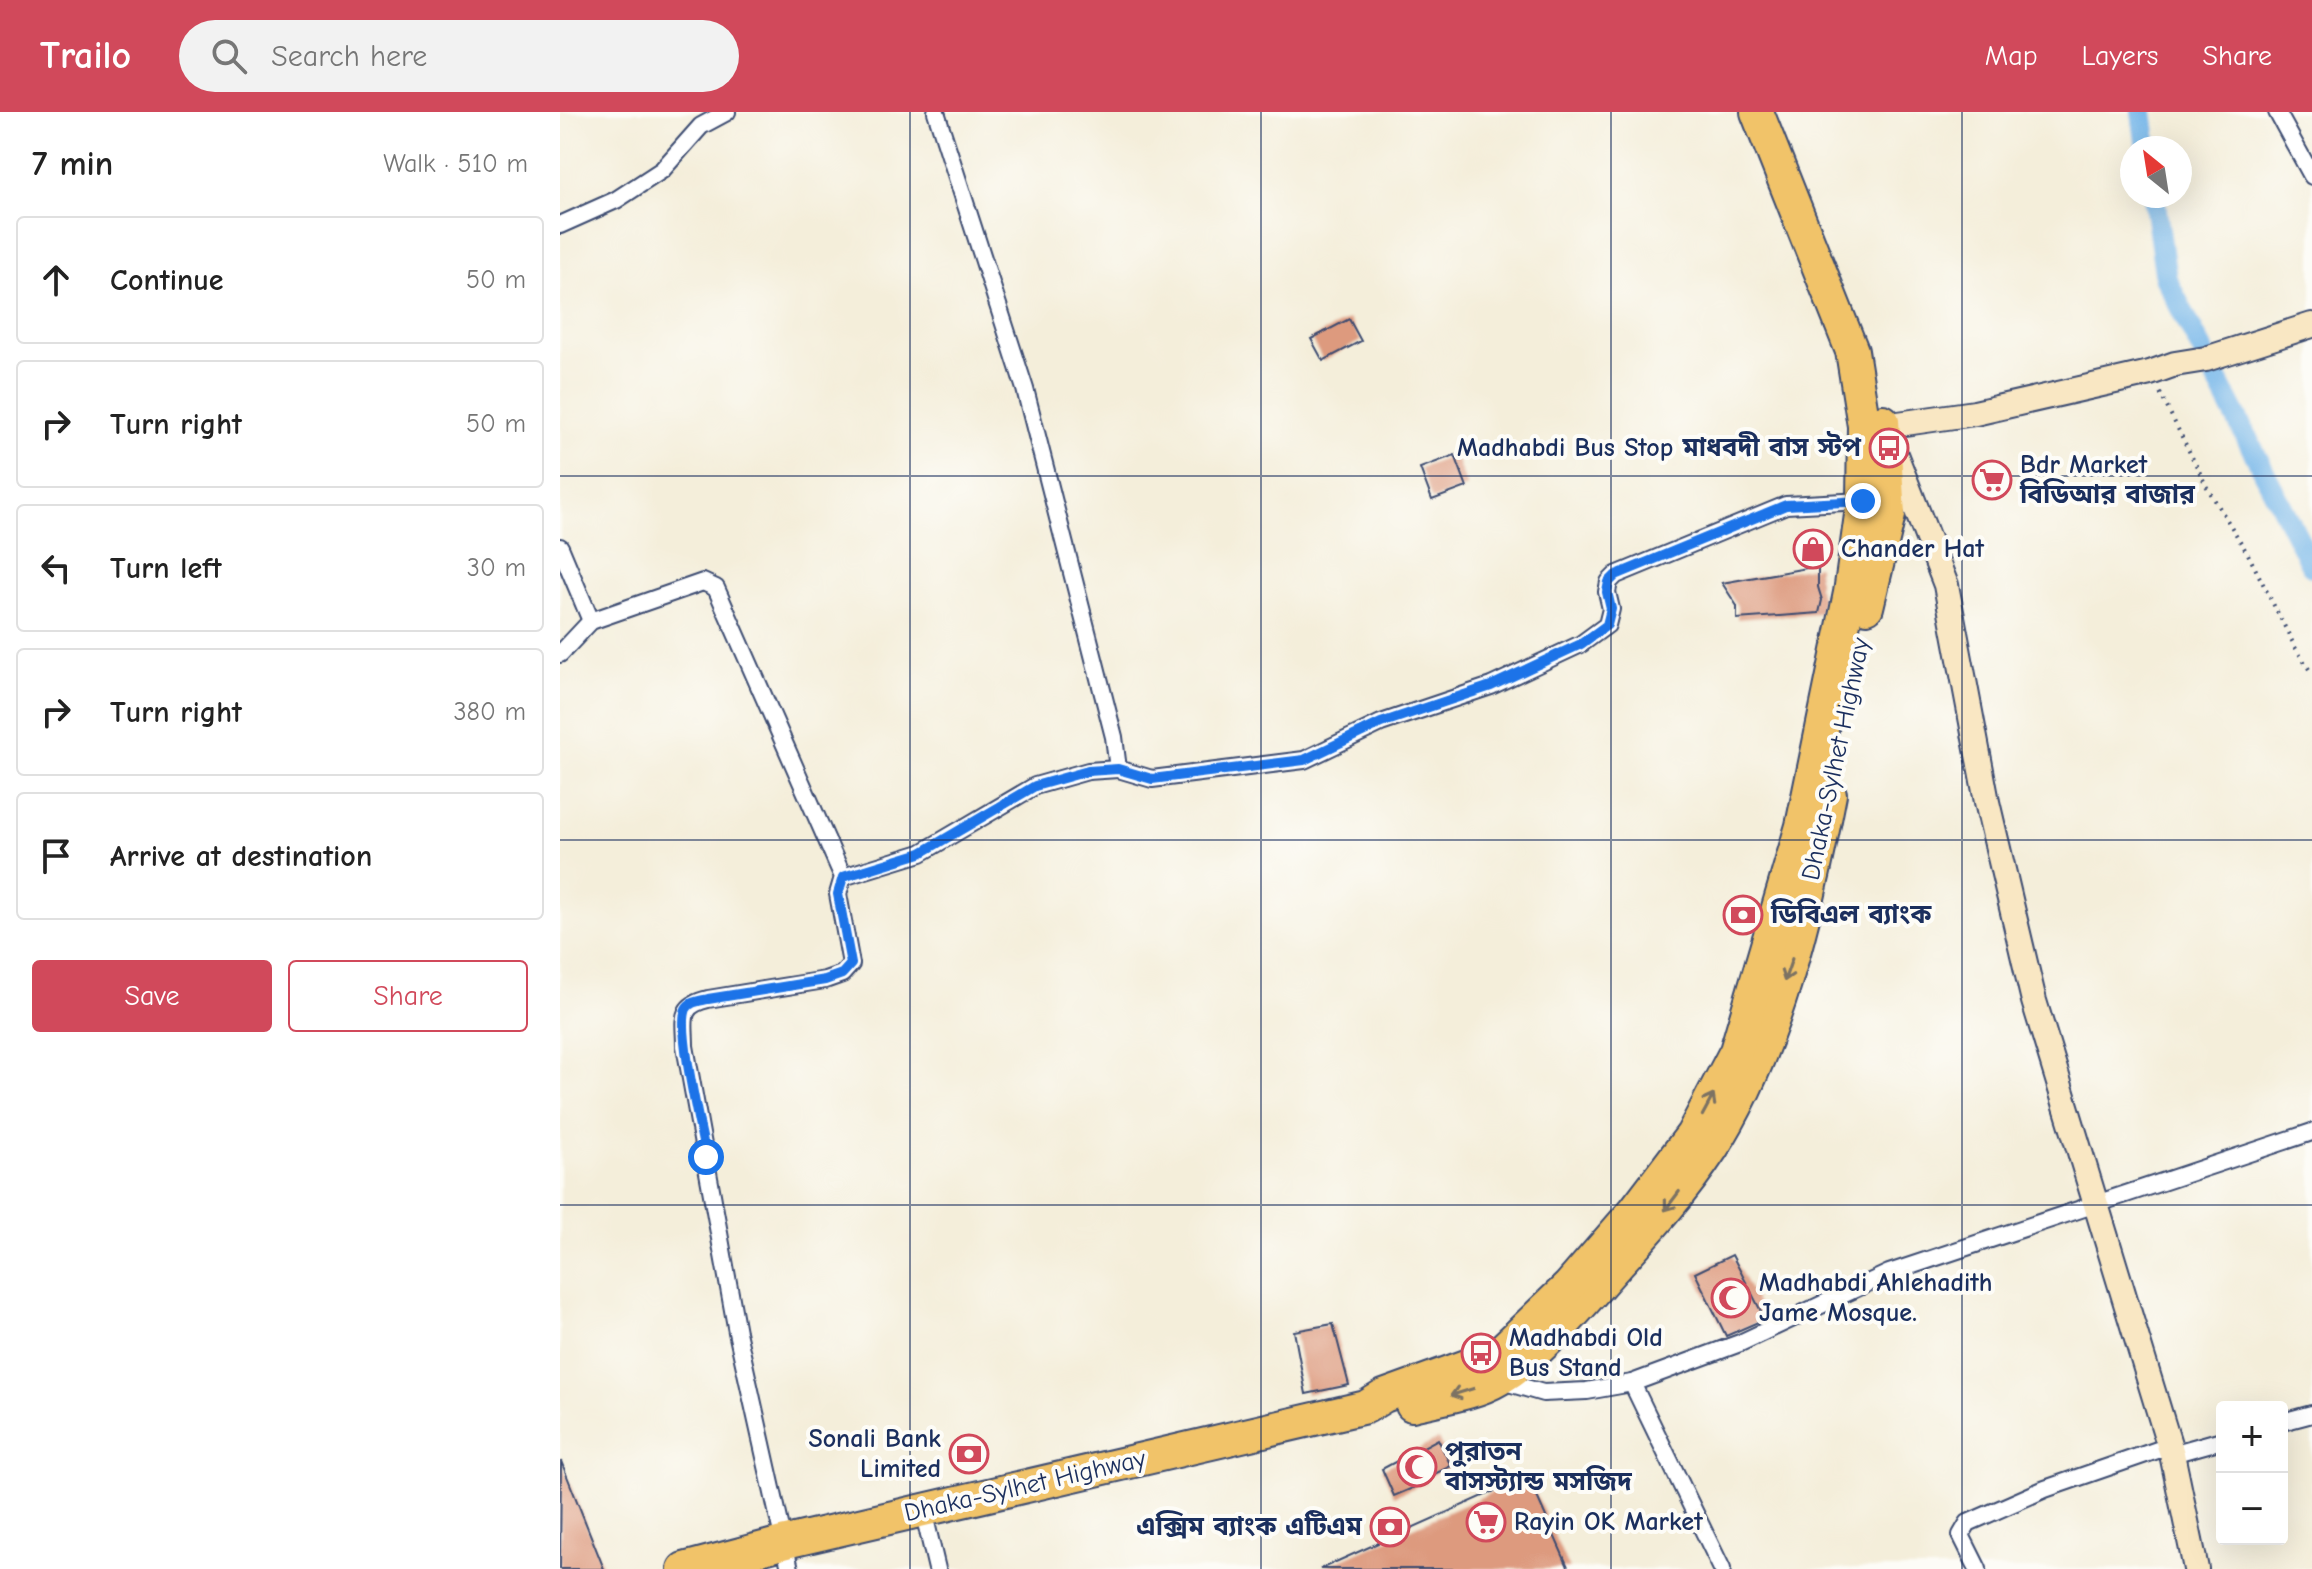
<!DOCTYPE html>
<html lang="en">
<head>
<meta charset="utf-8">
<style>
  body { margin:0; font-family:"Comic Neue","Noto Sans Bengali",sans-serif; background:#f2f2f2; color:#222 }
  .controls { position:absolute; right:24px; bottom:24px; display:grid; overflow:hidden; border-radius:8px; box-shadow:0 8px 32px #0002 }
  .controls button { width:72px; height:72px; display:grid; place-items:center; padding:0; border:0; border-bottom:2px solid #e0e0e0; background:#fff; color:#222; font:40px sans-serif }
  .compass { position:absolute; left:1560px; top:24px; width:72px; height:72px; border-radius:50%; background:#fff; box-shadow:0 8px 32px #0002; rotate:330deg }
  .stop { position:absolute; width:24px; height:24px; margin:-18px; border:6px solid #1a73e8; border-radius:50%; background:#fff }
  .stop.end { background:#1a73e8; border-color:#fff; box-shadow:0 2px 8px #0008 }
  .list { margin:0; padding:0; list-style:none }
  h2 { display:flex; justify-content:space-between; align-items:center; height:104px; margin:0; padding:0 32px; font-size:34px }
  h2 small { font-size:26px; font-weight:400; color:#767676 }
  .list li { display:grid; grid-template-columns:52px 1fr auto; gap:24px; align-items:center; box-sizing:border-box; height:128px; margin:0 16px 16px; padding:0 16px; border:2px solid #e0e0e0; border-radius:8px }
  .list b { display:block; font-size:30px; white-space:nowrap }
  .list em { font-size:26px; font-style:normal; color:#767676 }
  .actions { display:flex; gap:16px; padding:24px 32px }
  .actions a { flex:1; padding:18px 0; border:2px solid #d1495b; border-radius:8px; text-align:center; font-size:28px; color:#d1495b }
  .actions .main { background:#d1495b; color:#fff }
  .icon { flex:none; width:44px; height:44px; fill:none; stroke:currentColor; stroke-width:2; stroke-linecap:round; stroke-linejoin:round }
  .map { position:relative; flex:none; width:1752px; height:1457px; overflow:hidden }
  header { display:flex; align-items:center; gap:48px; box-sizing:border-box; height:112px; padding:0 40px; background:#d1495b; color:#fff }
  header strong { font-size:38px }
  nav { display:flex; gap:44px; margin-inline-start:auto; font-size:28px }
  .search { width:560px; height:72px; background:#f2f2f2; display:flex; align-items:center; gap:20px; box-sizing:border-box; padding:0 28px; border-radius:44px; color:#767676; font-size:30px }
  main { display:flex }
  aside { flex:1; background:#fff }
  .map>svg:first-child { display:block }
</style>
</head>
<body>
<header>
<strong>Trailo</strong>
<div class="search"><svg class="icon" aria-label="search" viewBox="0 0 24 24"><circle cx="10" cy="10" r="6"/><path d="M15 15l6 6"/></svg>Search here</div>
<nav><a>Map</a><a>Layers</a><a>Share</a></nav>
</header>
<main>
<aside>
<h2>7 min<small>Walk · 510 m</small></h2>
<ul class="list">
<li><svg class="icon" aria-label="ahead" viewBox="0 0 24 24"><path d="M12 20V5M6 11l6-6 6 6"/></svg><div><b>Continue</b></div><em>50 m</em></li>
<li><svg class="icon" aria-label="right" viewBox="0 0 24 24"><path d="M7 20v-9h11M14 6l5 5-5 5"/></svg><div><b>Turn right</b></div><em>50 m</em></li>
<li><svg class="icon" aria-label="left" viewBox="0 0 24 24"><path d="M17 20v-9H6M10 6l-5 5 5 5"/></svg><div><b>Turn left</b></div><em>30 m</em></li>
<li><svg class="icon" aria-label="right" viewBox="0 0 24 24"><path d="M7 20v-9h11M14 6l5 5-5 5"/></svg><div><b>Turn right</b></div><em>380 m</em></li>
<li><svg class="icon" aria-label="arrive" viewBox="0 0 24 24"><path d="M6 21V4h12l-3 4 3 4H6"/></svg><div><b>Arrive at destination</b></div></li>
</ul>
<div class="actions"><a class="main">Save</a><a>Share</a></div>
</aside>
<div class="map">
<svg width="1752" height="1457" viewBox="0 0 1752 1457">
  <rect width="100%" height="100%" fill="#fdfcf7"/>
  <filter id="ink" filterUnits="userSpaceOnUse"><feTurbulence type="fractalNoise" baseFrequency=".0125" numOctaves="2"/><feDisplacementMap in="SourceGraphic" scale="16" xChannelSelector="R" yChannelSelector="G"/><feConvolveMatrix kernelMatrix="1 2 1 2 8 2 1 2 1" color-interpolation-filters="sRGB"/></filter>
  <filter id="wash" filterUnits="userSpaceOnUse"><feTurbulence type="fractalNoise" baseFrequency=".006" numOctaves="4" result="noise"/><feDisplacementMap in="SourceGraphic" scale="32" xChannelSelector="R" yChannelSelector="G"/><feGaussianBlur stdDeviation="1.8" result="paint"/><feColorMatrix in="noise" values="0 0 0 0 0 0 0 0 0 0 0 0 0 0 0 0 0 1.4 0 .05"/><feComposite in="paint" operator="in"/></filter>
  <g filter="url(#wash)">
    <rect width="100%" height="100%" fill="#f4eeda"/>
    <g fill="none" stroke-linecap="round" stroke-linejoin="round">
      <g stroke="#75b6e9" stroke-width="22">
        <path d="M1582 0 1587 36"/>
        <path d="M1594 84 1606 167 1752 454"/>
      </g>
    </g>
    <g id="blocks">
      <g fill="#dd9a7e">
        <path d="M789 207 801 229 763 249 751 227Z"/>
        <path d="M895 343 907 375 872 388 860 356Z"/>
        <path d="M1258 454V475L1262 488 1259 501 1177 507V494L1162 471Z"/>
        <path d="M1172 1143 1205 1207 1166 1224 1135 1161Z"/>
        <path d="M773 1212 789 1273 746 1282 734 1219Z"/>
        <path d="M878 1327 891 1354 866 1366 867 1370 834 1384 822 1357Z"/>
        <path d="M1 1349 44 1457H0Z"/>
        <path d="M968 1364 1009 1457H760Z"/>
      </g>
    </g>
  </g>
  <g filter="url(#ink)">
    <use href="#blocks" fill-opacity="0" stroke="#3c4c71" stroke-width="2"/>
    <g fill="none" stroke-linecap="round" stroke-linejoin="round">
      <g stroke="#3c4c71" stroke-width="20">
        <g id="street">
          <path d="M376 0 465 277 554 625 558 657 592 667 744 648 821 611 931 574 1021 532 1047 513 1051 497 1047 480 1049 470 1056 463 1226 393 1303 389"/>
          <path d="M1717 0 1752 64"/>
          <path d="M0 113 56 88 102 58 141 14 167 0"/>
          <path d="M0 435 31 509"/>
          <path d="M0 542 31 509 143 470 156 476 283 765 278 782 291 852 282 862 265 868 148 887C118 894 125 908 125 934L177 1220 230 1457"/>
          <path d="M283 765 361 741 475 674 528 659 558 657"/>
          <path d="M938 1268 983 1281 1027 1279 1072 1271 1180 1231 1329 1161 1752 1020"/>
          <path d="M1072 1271 1162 1457"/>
          <path d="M1722 1310 1752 1302"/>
          <path d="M1612 1342 1662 1328"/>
          <path d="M363 1398 377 1457"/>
          <path d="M1418 1457 1401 1423 1408 1411 1485 1377 1609 1334"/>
        </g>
      </g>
      <g stroke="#3c4c71" stroke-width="28">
        <path id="secondary" d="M1636 1457 1612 1342 1474 889 1427 690 1386 473 1324 314 1415 301 1590 261 1615 252 1646 247 1752 213"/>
      </g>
      <g stroke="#3c4c71" stroke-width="36">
        <g id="highway">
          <path d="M1307 495 1329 403 1323 309"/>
          <path d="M852 1293C880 1286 914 1282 939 1267 983 1240 1018 1196 1052 1158 1087 1120 1123 1080 1152 1036 1216 938 1248 797 1270 682"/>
          <path d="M124 1457 226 1430 806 1295 824 1284 937 1243 1009 1174 1075 1098 1132 1023 1176 939 1242 714 1290 481 1303 389 1304 314 1292 239 1197 0"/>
        </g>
      </g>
      <path stroke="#3c4c71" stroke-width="4" stroke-dasharray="2 6" stroke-linecap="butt" d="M1600 281 1648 377 1688 442 1735 535 1752 562"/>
      <use href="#street" stroke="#fff" stroke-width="16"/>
      <use href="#secondary" stroke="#f9e7c3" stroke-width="24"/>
      <use href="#highway" stroke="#f1c369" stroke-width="32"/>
    </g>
    <defs><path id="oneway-shaft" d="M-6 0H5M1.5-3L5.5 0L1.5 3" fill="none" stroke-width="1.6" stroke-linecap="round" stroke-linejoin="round" transform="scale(2)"/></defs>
    <g stroke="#7b7263">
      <use href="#oneway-shaft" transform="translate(1228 858) rotate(109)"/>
      <use href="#oneway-shaft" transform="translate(1148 993) rotate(-62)"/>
      <use href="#oneway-shaft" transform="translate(1112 1089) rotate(127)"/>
      <use href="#oneway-shaft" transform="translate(902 1280) rotate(163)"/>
    </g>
  </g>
  <g fill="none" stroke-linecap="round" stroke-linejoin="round" filter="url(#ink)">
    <path stroke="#1a73e8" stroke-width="10" d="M146 1045C141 1018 117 918 126 897 130 889 140 889 148 887L265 868 282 862 291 852 278 782 283 765 361 741 475 674 528 659 558 657 592 667 744 648 821 611 931 574 1021 532 1047 513 1051 497 1047 480 1049 470 1056 463 1226 393 1303 389"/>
  </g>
  <path fill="none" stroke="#1b2f5e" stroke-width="2" stroke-opacity="0.55" d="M350 0V1457M701 0V1457M1051 0V1457M1402 0V1457M0 364H1752M0 728H1752M0 1093H1752"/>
  <defs>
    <g id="bus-ring" transform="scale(2)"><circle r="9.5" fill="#fdfcf7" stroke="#d1495b" stroke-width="1.5"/><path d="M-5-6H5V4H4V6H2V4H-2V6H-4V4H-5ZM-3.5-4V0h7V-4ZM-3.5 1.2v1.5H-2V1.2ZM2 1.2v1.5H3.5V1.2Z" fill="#d1495b"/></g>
    <g id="supermarket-ring" transform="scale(2)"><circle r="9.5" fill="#fdfcf7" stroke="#d1495b" stroke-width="1.5"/><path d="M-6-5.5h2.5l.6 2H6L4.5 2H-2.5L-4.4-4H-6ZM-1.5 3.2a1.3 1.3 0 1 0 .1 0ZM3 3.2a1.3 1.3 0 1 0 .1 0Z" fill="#d1495b"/></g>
    <g id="shop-ring" transform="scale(2)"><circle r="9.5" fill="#fdfcf7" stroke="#d1495b" stroke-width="1.5"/><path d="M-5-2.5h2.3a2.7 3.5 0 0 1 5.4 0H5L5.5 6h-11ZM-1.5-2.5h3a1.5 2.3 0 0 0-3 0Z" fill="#d1495b"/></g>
    <g id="bank-ring" transform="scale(2)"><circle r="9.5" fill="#fdfcf7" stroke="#d1495b" stroke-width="1.5"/><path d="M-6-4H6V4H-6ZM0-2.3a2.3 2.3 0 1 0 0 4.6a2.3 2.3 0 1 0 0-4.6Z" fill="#d1495b"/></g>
    <g id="mosque-ring" transform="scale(2)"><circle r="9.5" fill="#fdfcf7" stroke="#d1495b" stroke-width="1.5"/><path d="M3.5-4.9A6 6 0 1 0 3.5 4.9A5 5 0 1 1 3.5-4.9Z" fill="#d1495b"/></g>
  </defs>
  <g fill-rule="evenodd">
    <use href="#bus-ring" x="1329" y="336"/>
    <use href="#supermarket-ring" x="1432" y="368"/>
    <use href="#shop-ring" x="1253" y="437"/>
    <use href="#bank-ring" x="1183" y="803"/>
    <use href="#mosque-ring" x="1171" y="1186"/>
    <use href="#bus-ring" x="921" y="1241"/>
    <use href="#bank-ring" x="409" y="1342"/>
    <use href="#mosque-ring" x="857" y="1355"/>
    <use href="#supermarket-ring" x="926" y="1410"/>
    <use href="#bank-ring" x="830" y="1415"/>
  </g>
  <g text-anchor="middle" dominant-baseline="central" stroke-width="8" stroke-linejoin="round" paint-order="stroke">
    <g font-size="26" font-weight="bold" fill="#1b2f5e" stroke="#fdfcf7" text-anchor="start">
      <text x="1301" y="336" text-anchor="end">Madhabdi Bus Stop মাধবদী বাস স্টপ</text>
      <text x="1460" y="353">Bdr Market<tspan x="1460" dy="30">বিডিআর বাজার</tspan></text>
      <text x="1281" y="437">Chander Hat</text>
      <text x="1211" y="803">ডিবিএল ব্যাংক</text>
      <text x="1199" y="1171">Madhabdi Ahlehadith<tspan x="1199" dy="30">Jame Mosque.</tspan></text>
      <text x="949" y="1226">Madhabdi Old<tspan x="949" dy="30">Bus Stand</tspan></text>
      <text x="381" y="1327" text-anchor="end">Sonali Bank<tspan x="381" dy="30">Limited</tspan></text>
      <text x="885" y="1340">পুরাতন<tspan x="885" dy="30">বাসস্ট্যান্ড মসজিদ</tspan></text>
      <text x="954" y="1410">Rayin OK Market</text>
      <text x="802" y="1415" text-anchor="end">এক্সিম ব্যাংক এটিএম</text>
    </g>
    <g font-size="26" fill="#1b2f5e" stroke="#fdfcf7">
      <text transform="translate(1276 647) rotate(-78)">Dhaka-Sylhet Highway</text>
      <text transform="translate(465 1374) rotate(-13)">Dhaka-Sylhet Highway</text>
    </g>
  </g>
</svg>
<div class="controls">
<button>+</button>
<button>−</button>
</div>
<svg class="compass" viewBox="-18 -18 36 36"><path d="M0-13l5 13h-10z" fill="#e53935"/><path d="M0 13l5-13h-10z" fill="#767676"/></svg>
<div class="stop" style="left:146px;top:1045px"></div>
<div class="stop end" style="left:1303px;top:389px"></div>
</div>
</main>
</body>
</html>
